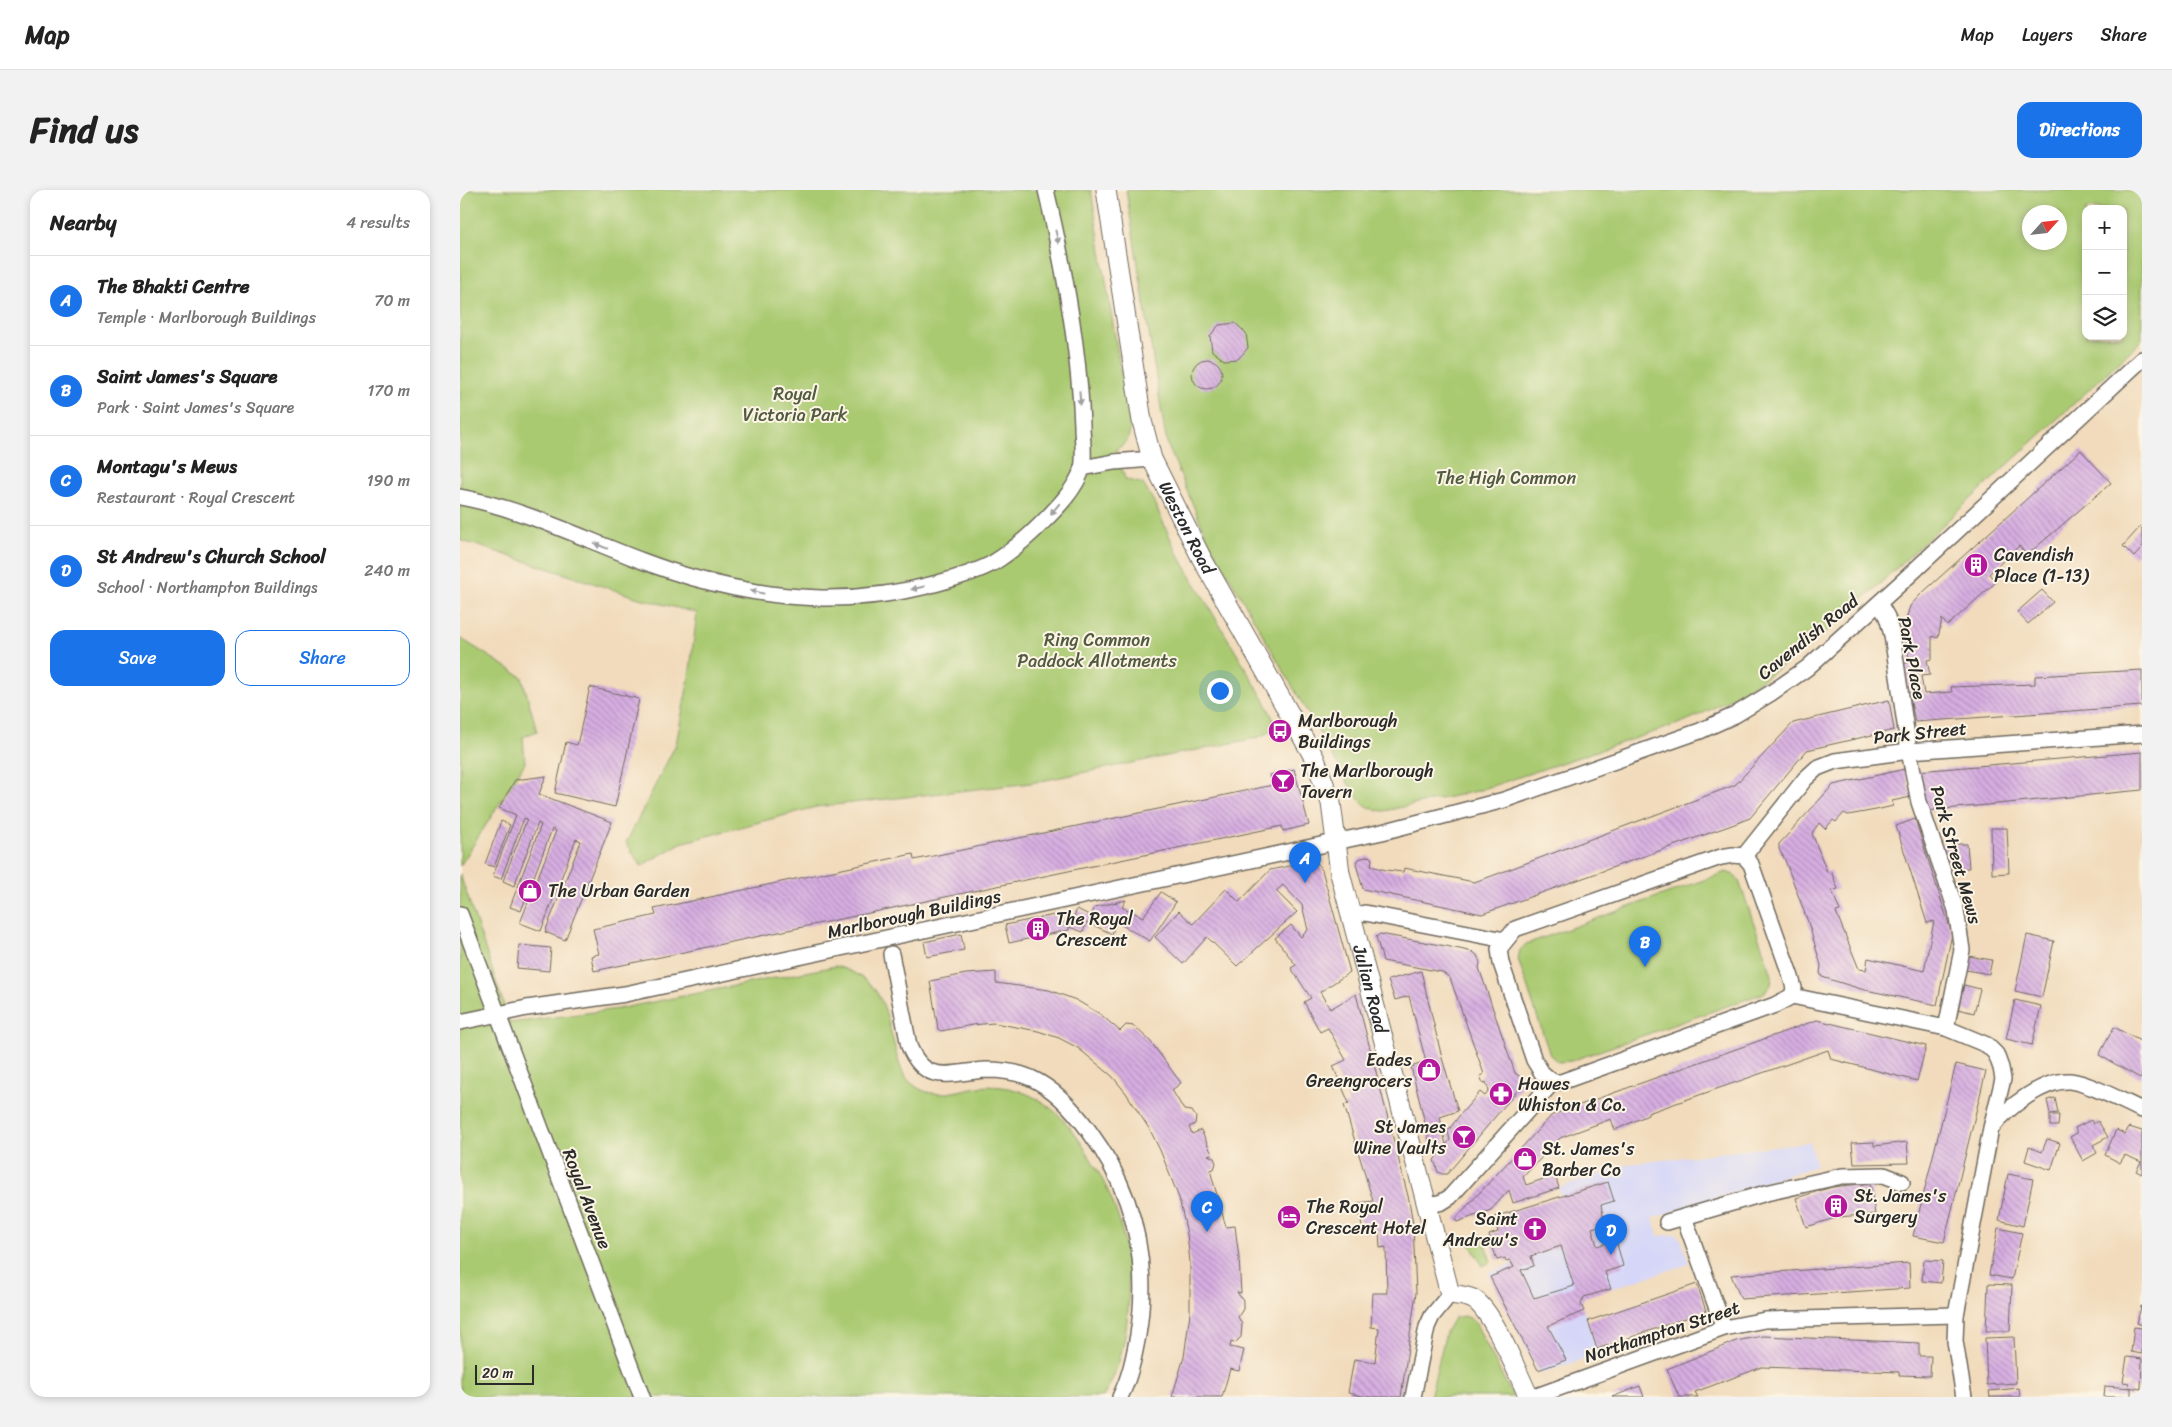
<!DOCTYPE html>
<html lang="en">
<head>
<meta charset="utf-8">
<style>
  body { margin:0; font-family:Sriracha,sans-serif; background:#f2f2f2; color:#222 }
  .controls { position:absolute; right:15px; top:15px; display:grid; overflow:hidden; border-radius:10px; box-shadow:0 2px 8px #0003 }
  .controls button { width:45px; height:45px; display:grid; place-items:center; padding:0; border:0; border-bottom:1px solid #e0e0e0; background:#fff; color:#222; font:25px sans-serif }
  .compass { position:absolute; left:1562px; top:15px; width:45px; height:45px; border-radius:50%; background:#fff; box-shadow:0 2px 8px #0003; rotate:63deg }
  .scale { position:absolute; left:15px; bottom:12px; width:59px; box-sizing:border-box; padding-left:5px; border:2px solid #2b2b2b; border-top:0; font-size:14px; line-height:18px; white-space:nowrap; color:#2b2b2b; -webkit-text-stroke:4px #fcf5e5; paint-order:stroke }
  .you { position:absolute; left:759px; top:500px; width:18px; height:18px; margin:-12px; border:4px solid #fff; border-radius:50%; background:#1a73e8; box-shadow:0 0 0 8px #1a73e833 }
  .badge { display:grid; place-items:center; width:32px; height:32px; border-radius:50%; background:#1a73e8; color:#fff; font-size:16px; font-weight:700 }
  .pin { position:absolute; translate:-50% -41px; filter:drop-shadow(0 1px 2px #0008) }
  .pin::after { content:''; position:absolute; top:26px; width:18px; height:15px; background:inherit; clip-path:polygon(0 0,100% 0,50% 100%) }
  .list { margin:0; padding:0; list-style:none }
  h2 { display:flex; justify-content:space-between; align-items:center; height:65px; margin:0; padding:0 20px; font-size:21px }
  h2 small { font-size:16px; font-weight:400; color:#767676 }
  .list li { display:grid; grid-template-columns:32px 1fr auto; gap:15px; align-items:center; box-sizing:border-box; height:90px; padding:0 20px; border-top:1px solid #e0e0e0 }
  .list b { display:block; font-size:19px; white-space:nowrap }
  .list p { margin:0; font-size:16px; white-space:nowrap; color:#767676 }
  .list em { font-size:16px; font-style:normal; color:#767676 }
  .actions { display:flex; gap:10px; padding:15px 20px }
  .actions a { flex:1; padding:11px 0; border:1px solid #1a73e8; border-radius:15px; text-align:center; font-size:18px; color:#1a73e8 }
  .actions .main { background:#1a73e8; color:#fff }
  .icon { flex:none; width:28px; height:28px; fill:none; stroke:currentColor; stroke-width:2; stroke-linecap:round; stroke-linejoin:round }
  .map { position:relative; flex:none; width:1682px; height:1207px; overflow:hidden; border-radius:15px }
  header { display:flex; align-items:center; gap:30px; box-sizing:border-box; height:70px; padding:0 25px; background:#fff; border-bottom:1px solid #e0e0e0 }
  header strong { font-size:24px }
  nav { display:flex; gap:28px; margin-inline-start:auto; font-size:18px }
  .intro { display:flex; align-items:center; justify-content:space-between; box-sizing:border-box; height:120px; padding:0 30px }
  h1 { margin:0; font-size:35px }
  .button { padding:12px 22px; border-radius:15px; background:#1a73e8; color:#fff; font-size:18px; font-weight:700 }
  main { display:flex; gap:30px; padding:0 30px }
  aside { flex:1; background:#fff; border-radius:15px; box-shadow:0 2px 8px #0003 }
  .map>svg:first-child { display:block }
</style>
</head>
<body>
<header>
<strong>Map</strong>
<nav><a>Map</a><a>Layers</a><a>Share</a></nav>
</header>
<div class="intro"><h1>Find us</h1><a class="button">Directions</a></div>
<main>
<aside>
<h2>Nearby<small>4 results</small></h2>
<ul class="list">
<li><span class="badge">A</span><div><b>The Bhakti Centre</b><p>Temple · Marlborough Buildings</p></div><em>70 m</em></li>
<li><span class="badge">B</span><div><b>Saint James's Square</b><p>Park · Saint James's Square</p></div><em>170 m</em></li>
<li><span class="badge">C</span><div><b>Montagu's Mews</b><p>Restaurant · Royal Crescent</p></div><em>190 m</em></li>
<li><span class="badge">D</span><div><b>St Andrew's Church School</b><p>School · Northampton Buildings</p></div><em>240 m</em></li>
</ul>
<div class="actions"><a class="main">Save</a><a>Share</a></div>
</aside>
<div class="map">
<svg width="1682" height="1207" viewBox="0 0 1682 1207">
  <defs>
    <pattern id="building-back-hatch" width="6" height="6" patternUnits="userSpaceOnUse" patternTransform="scale(1.25)"><rect width="6" height="6" fill="#d7aee2"/><path d="M-1 5l2 2M0 0l6 6M5-1l2 2" fill="none" stroke="#af8eb7"/></pattern>
  </defs>
  <rect width="100%" height="100%" fill="#fcf5e5"/>
  <filter id="ink" filterUnits="userSpaceOnUse"><feTurbulence type="fractalNoise" baseFrequency=".02" numOctaves="2"/><feDisplacementMap in="SourceGraphic" scale="10" xChannelSelector="R" yChannelSelector="G"/><feConvolveMatrix kernelMatrix="1 2 1 2 8 2 1 2 1" color-interpolation-filters="sRGB"/></filter>
  <filter id="wash" filterUnits="userSpaceOnUse"><feTurbulence type="fractalNoise" baseFrequency=".0096" numOctaves="4" result="noise"/><feDisplacementMap in="SourceGraphic" scale="20" xChannelSelector="R" yChannelSelector="G"/><feGaussianBlur stdDeviation="1.12" result="paint"/><feColorMatrix in="noise" values="0 0 0 0 0 0 0 0 0 0 0 0 0 0 0 0 0 1.4 0 .05"/><feComposite in="paint" operator="in"/></filter>
  <g filter="url(#wash)">
    <rect width="100%" height="100%" fill="#f1dbbc"/>
    <path fill="#d6d7f8" d="M1350 952 1356 976 1193 1028 1198 1046 1216 1044 1222 1051 1229 1074 1124 1107 1121 1114 1139 1164 1079 1184 1028 1083 1100 1056 1113 1042 1099 998 1169 974Z"/>
    <g fill="#aaca72" stroke="#6a7a4e" fill-rule="evenodd">
      <path d="M0 0H631L670 238C669 249 667 254 656 259L665 289 683 294 693 310 717 363 806 513 817 538 797 548 571 593 356 617 221 653 181 676 166 653 216 554 229 488 237 423 182 409 0 350Z"/>
      <path d="M666 0H1682V150C1613 215 1543 279 1474 343 1397 415 1319 493 1221 533L1017 601 924 621C910 620 904 615 895 605L747 348 708 256 705 243ZM1626 19H1663V146H1626ZM1570 22H1600V52H1570Z"/>
      <path d="M0 448 62 487 77 541 63 547 65 573 0 676Z"/>
      <path d="M1266 682 1274 685 1279 691 1312 785 1311 795 1304 803 1111 871 1098 872 1090 865 1058 769 1060 760 1066 754Z"/>
      <path d="M0 684 50 833 157 819 376 776C425 791 424 817 436 862 439 873 441 883 450 892 472 912 492 901 518 897 532 895 549 897 562 902 593 913 613 938 629 966 641 985 651 1005 658 1027 675 1080 673 1159 643 1207H0Z"/>
      <path d="M1022 1045 1031 1072 1023 1076 1007 1050Z"/>
      <path d="M1004 1126 1010 1128 1016 1134 1053 1207H970L986 1142 994 1128Z"/>
    </g>
    <g id="blocks">
      <g fill="url(#building-back-hatch)" fill-rule="evenodd">
        <path d="M775 133 786 143 788 158 778 169 764 170 752 161 750 146 759 135Z"/>
        <circle cx="747" cy="184" r="15"/>
        <path d="M1621 260 1651 293 1567 365 1559 356 1529 384 1536 392 1487 436 1482 429 1478 448 1472 446V469L1467 470 1470 485 1461 486 1464 504 1492 502 1491 497 1575 494V486L1682 480V516L1455 532 1443 474 1449 472 1445 433 1450 416 1460 405Z"/>
        <path d="M1680 337 1682 339V358L1674 367 1663 356Z"/>
        <path d="M1582 400 1593 412 1568 434 1557 422Z"/>
        <path d="M130 497 179 509 155 617 95 603 106 552 117 555Z"/>
        <path d="M1429 510 1434 540 1347 560 1290 628 1272 635 1022 724 903 699 896 674 899 669 909 666 912 669 911 676 926 680 943 682 944 678 1014 692 1029 687 1275 595 1333 533Z"/>
        <path d="M1682 562V600L1465 621 1458 581Z"/>
        <path d="M834 579 849 635 823 641 822 636 134 781 131 766 139 764 133 739 196 725 194 719 453 664 454 670 813 595 810 585Z"/>
        <path d="M1445 579 1451 607 1432 611 1433 616 1416 620 1388 625 1384 623 1376 632 1373 630 1365 639 1359 633 1352 643 1367 682 1371 681 1378 699 1372 701 1380 721 1376 722 1399 779 1406 780 1408 768 1464 781 1474 731 1467 733 1436 636 1455 629 1492 744 1477 815 1401 799 1362 787 1360 783 1361 775 1348 732 1325 670 1319 659V654L1373 595Z"/>
        <path d="M86 586 79 604 152 632 105 750 85 742 121 651 116 649 81 741 60 733 96 641 92 639 61 721 50 717 81 635 78 633 54 696 43 691 67 629 64 628 41 689 33 686 56 625 39 618 55 590Z"/>
        <path d="M41 631 50 635 34 677 25 674Z"/>
        <path d="M1531 638H1547L1549 683 1532 684Z"/>
        <path d="M1478 654H1507L1509 678H1487Z"/>
        <path d="M849 672 857 673 862 680 890 782 860 802 870 819 896 804 949 1010 953 1034 956 1103 941 1207H908L888 1203 894 1169 915 1172 919 1138 911 1137 913 1103H927L926 1057 920 1058 919 1041 903 1043 898 1013 913 1011 884 915 889 913 873 876 886 870 868 838 860 842 844 812 851 808 831 778 836 775 815 748 831 735 841 747 848 740 842 715 823 695 816 701 837 722 777 776 747 747 723 774 695 747 719 721 733 734 766 699 779 712 810 680Z"/>
        <path d="M701 702 716 712 690 751 656 732 652 744 627 732 623 742 609 737V740L549 753 545 735 599 724 600 733 612 731 617 719 631 726 635 717 666 710 662 717 683 727Z"/>
        <path d="M501 744 504 760 467 767 464 752Z"/>
        <path d="M920 744 986 756 1013 762 1017 765 1020 773 1019 778 1055 883 1062 888V895L987 984H982L978 982 974 970 984 958 972 961 951 877 966 872 949 806 935 810 928 790 961 781 982 868 998 921 980 927 986 955 990 950 988 941 999 926 1020 902 1025 906 1029 901 1026 892 1023 893 1020 886 1024 884 990 788 982 782 923 771 916 747Z"/>
        <path d="M1567 745 1594 751 1582 807 1555 801Z"/>
        <path d="M59 755 91 758 89 781 57 778Z"/>
        <path d="M1508 766 1532 770 1529 784 1506 780Z"/>
        <path d="M536 782V793L589 800 616 810 640 824 660 841 666 835 674 836 691 852 721 893 712 900 724 920 732 921 736 927 735 934 729 937 732 944 741 940 752 964 748 965 754 968 756 973 754 979 750 980 766 1037 775 1036 779 1068 781 1103 777 1102 783 1111V1119L778 1127 782 1134 781 1147 775 1153 771 1152 770 1157 784 1160 779 1181 770 1179 762 1207H712L724 1167 730 1123V1072L727 1044 719 1008 700 960 690 940 666 903 652 886 618 858 599 848 578 841 534 833 512 835 481 841 478 839 470 791 506 784Z"/>
        <path d="M1504 795 1520 799 1514 823 1498 819Z"/>
        <path d="M1555 810 1581 816 1572 855 1546 849Z"/>
        <path d="M1357 830 1466 856 1457 891 1371 869 1368 860 1188 923V925L1155 940 1151 929 1100 948 1063 987 1066 995 1095 985 1099 998 1053 1013 1049 1000 1031 1020 997 1032 995 1029 1092 925Z"/>
        <path d="M1654 837 1682 852V885L1680 888 1639 865Z"/>
        <path d="M1496 874 1526 881 1484 1052 1453 1046Z"/>
        <path d="M1595 908 1598 923 1590 924 1587 910Z"/>
        <path d="M1590 925H1599L1598 936H1590Z"/>
        <path d="M1631 930 1633 934 1638 931 1648 947 1633 955 1637 963 1623 971 1610 947 1617 943 1615 938Z"/>
        <path d="M1669 937 1682 941V984L1676 981 1681 972 1665 965 1660 973 1645 965 1656 940 1665 944Z"/>
        <path d="M1587 949 1600 953 1591 980 1565 971 1569 957 1582 962Z"/>
        <path d="M1414 952V956L1447 952 1449 973 1394 974 1392 953Z"/>
        <path d="M1548 984 1573 989 1563 1036 1539 1030Z"/>
        <path d="M1148 992 1154 1011 1141 1015 1145 1034 1132 1038 1137 1056 1156 1050 1163 1076 1145 1082 1151 1099 1124 1107 1121 1114 1124 1121 1088 1136 1106 1170 1078 1180 1030 1087 1054 1077 1050 1070 1046 1071 1045 1068 1037 1070 1029 1045 1038 1042 1034 1027ZM1101 1056 1114 1096 1074 1108 1061 1080 1074 1076 1071 1066Z"/>
        <path d="M1410 993 1415 1024 1378 1027 1346 1037 1336 1008 1372 997Z"/>
        <path d="M1538 1038 1562 1043 1552 1089 1529 1085Z"/>
        <path d="M1464 1070 1483 1071 1481 1093 1462 1091Z"/>
        <path d="M1449 1073 1450 1098 1281 1109 1271 1085Z"/>
        <path d="M1237 1094 1246 1121 1137 1159 1128 1131Z"/>
        <path d="M1528 1094 1552 1095 1550 1141H1526Z"/>
        <path d="M1681 1116H1682V1135L1677 1133Z"/>
        <path d="M1674 1137 1682 1138V1164L1671 1162Z"/>
        <path d="M1303 1146 1459 1153V1166H1471L1470 1186 1439 1185V1182L1302 1177 1235 1202 1238 1207H1219L1207 1179 1276 1151Z"/>
        <path d="M1554 1147 1556 1193 1527 1195 1525 1148Z"/>
        <path d="M1667 1167 1682 1169 1681 1199 1668 1197 1669 1193 1663 1192Z"/>
        <path d="M1180 1196 1184 1207H1152Z"/>
        <path d="M1645 1196 1671 1198V1207H1644Z"/>
        <path d="M1559 1198 1560 1207H1530L1529 1201Z"/>
      </g>
    </g>
  </g>
  <g filter="url(#ink)">
    <use href="#blocks" fill-opacity="0" stroke="#70695e" stroke-width="1"/>
    <g fill="none" stroke-linecap="round" stroke-linejoin="round">
      <g stroke="#70695e" stroke-width="18">
        <g id="minor">
          <path d="M622 278 654 272 692 269"/>
          <path d="M0 307C81 322 154 366 234 388 316 411 395 416 478 393 496 388 517 382 533 373 551 362 567 348 582 333 596 319 616 299 622 279 625 266 622 248 622 235 619 156 604 76 586 0"/>
          <path d="M1419 413 1427 427 1432 445 1449 561 1459 612 1496 720 1502 760 1486 838"/>
          <path d="M1273 665 1284 666 1291 674 1331 787 1334 798 1332 806 1315 815 1101 892H1093L1082 883 1074 870 1041 773 1039 759 1055 739 1261 667Z"/>
          <path d="M1284 666 1345 589 1357 578 1375 571 1449 561 1682 544"/>
          <path d="M0 724 182 1207"/>
          <path d="M891 726 905 723 1045 750"/>
          <path d="M431 764 449 856C466 897 492 882 526 880 541 880 557 882 571 888 595 899 614 920 629 941 675 1003 690 1070 678 1145 674 1167 670 1187 660 1207"/>
          <path d="M1332 806 1486 838 1527 855 1536 864 1541 878 1543 889 1531 938 1496 1125 1495 1151 1504 1207"/>
          <path d="M0 832 67 818 165 804 922 642 1044 610 1240 541 1275 525 1311 503 1347 478 1442 392 1682 169"/>
          <path d="M1532 937C1547 918 1584 889 1610 891 1629 893 1664 912 1682 920"/>
          <path d="M967 1016 982 1012 990 1007 1093 892"/>
          <path d="M1224 1027 1264 1138"/>
          <path d="M1207 1032 1306 1003 1382 986 1424 985 1442 992"/>
          <path d="M953 1207 967 1137 972 1126 990 1104"/>
          <path d="M1074 1207 1264 1138 1305 1130 1496 1125"/>
        </g>
      </g>
      <g stroke="#70695e" stroke-width="21">
        <g id="tertiary">
          <path id="s1" d="M646 0 682 231 692 269 741 367 855 569 871 613 880 683 990 1104C997 1105 1007 1106 1013 1109 1033 1120 1058 1185 1069 1207"/>
        </g>
      </g>
      <use href="#minor" stroke="#fff" stroke-width="15"/>
      <use href="#tertiary" stroke="#fff" stroke-width="19"/>
    </g>
    <defs><path id="oneway-solid" d="M-6-.8H1V-3.2L6.5 0L1 3.2V.8H-6Z" transform="scale(1.25)"/></defs>
    <g fill="#a0a0a0">
      <use href="#oneway-solid" transform="translate(597 47) rotate(77)"/>
      <use href="#oneway-solid" transform="translate(620 208) rotate(85)"/>
      <use href="#oneway-solid" transform="translate(595 319) rotate(130)"/>
      <use href="#oneway-solid" transform="translate(141 356) rotate(-158)"/>
      <use href="#oneway-solid" transform="translate(458 398) rotate(167)"/>
      <use href="#oneway-solid" transform="translate(297 402) rotate(-167)"/>
    </g>
  </g>
  <defs>
    <g id="building-disc" transform="scale(1.25)"><circle r="9.5" fill="#b5179e" stroke="#fcf5e5"/><path d="M-4-6H4V6H1V3H-1V6H-4ZM-2.5-4.3h1.7v1.8h-1.7ZM.8-4.3h1.7v1.8H.8ZM-2.5-1h1.7V.8h-1.7ZM.8-1h1.7V.8H.8Z" fill="#fff"/></g>
    <g id="bus-disc" transform="scale(1.25)"><circle r="9.5" fill="#b5179e" stroke="#fcf5e5"/><path d="M-5-6H5V4H4V6H2V4H-2V6H-4V4H-5ZM-3.5-4V0h7V-4ZM-3.5 1.2v1.5H-2V1.2ZM2 1.2v1.5H3.5V1.2Z" fill="#fff"/></g>
    <g id="bar-disc" transform="scale(1.25)"><circle r="9.5" fill="#b5179e" stroke="#fcf5e5"/><path d="M-6-5H6L.8 .8V4.5H3.5V6h-7V4.5H-.8V.8Z" fill="#fff"/></g>
    <g id="shop-disc" transform="scale(1.25)"><circle r="9.5" fill="#b5179e" stroke="#fcf5e5"/><path d="M-5-2.5h2.3a2.7 3.5 0 0 1 5.4 0H5L5.5 6h-11ZM-1.5-2.5h3a1.5 2.3 0 0 0-3 0Z" fill="#fff"/></g>
    <g id="pharmacy-disc" transform="scale(1.25)"><circle r="9.5" fill="#b5179e" stroke="#fcf5e5"/><path d="M-2-6h4v4h4v4h-4v4h-4v-4h-4v-4h4Z" fill="#fff"/></g>
    <g id="hotel-disc" transform="scale(1.25)"><circle r="9.5" fill="#b5179e" stroke="#fcf5e5"/><path d="M-6-4.5h1.5V1H6V5H4.5V3h-9V5H-6ZM-4 0a1.8 1.8 0 1 1 3.6 0ZM.5 0V-2.5h3Q6-2.5 6 0Z" fill="#fff"/></g>
    <g id="church-disc" transform="scale(1.25)"><circle r="9.5" fill="#b5179e" stroke="#fcf5e5"/><path d="M-1.2-6h2.4v3.5h3.3v2.4h-3.3V6h-2.4V-.1h-3.3v-2.4h3.3Z" fill="#fff"/></g>
  </defs>
  <g fill-rule="evenodd">
    <use href="#building-disc" x="1516" y="375"/>
    <use href="#bus-disc" x="820" y="541"/>
    <use href="#bar-disc" x="823" y="591"/>
    <use href="#shop-disc" x="70" y="701"/>
    <use href="#building-disc" x="578" y="739"/>
    <use href="#shop-disc" x="969" y="880"/>
    <use href="#pharmacy-disc" x="1041" y="904"/>
    <use href="#bar-disc" x="1004" y="947"/>
    <use href="#shop-disc" x="1065" y="969"/>
    <use href="#building-disc" x="1376" y="1016"/>
    <use href="#hotel-disc" x="829" y="1027"/>
    <use href="#church-disc" x="1075" y="1039"/>
  </g>
  <g text-anchor="middle" dominant-baseline="central" stroke-width="4" stroke-linejoin="round" paint-order="stroke">
    <g font-size="18" fill="#515b40" stroke="#fcf5e5">
      <text x="335" y="204">Royal<tspan x="335" dy="21">Victoria Park</tspan></text>
      <text x="1046" y="288">The High Common</text>
      <text x="637" y="450">Ring Common<tspan x="637" dy="21">Paddock Allotments</tspan></text>
    </g>
    <g font-size="18" fill="#2b2b2b" stroke="#fcf5e5">
      <text stroke="none"><textPath href="#s1" startOffset="350">Weston Road</textPath></text>
      <text transform="translate(1348 447) rotate(-39)">Cavendish Road</text>
      <text transform="translate(1452 468) rotate(79)">Park Place</text>
      <text transform="translate(1460 543) rotate(-6)">Park Street</text>
      <text transform="translate(1496 665) rotate(74)">Park Street Mews</text>
      <text transform="translate(454 724) rotate(-12)">Marlborough Buildings</text>
      <text stroke="none"><textPath href="#s1" startOffset="852">Julian Road</textPath></text>
      <text transform="translate(127 1009) rotate(69)">Royal Avenue</text>
      <text transform="translate(1202 1142) rotate(-18)">Northampton Street</text>
    </g>
    <g font-size="18" fill="#2b2b2b" stroke="#fcf5e5" text-anchor="start">
      <text x="1534" y="365">Cavendish<tspan x="1534" dy="21">Place (1-13)</tspan></text>
      <text x="838" y="531">Marlborough<tspan x="838" dy="21">Buildings</tspan></text>
      <text x="840" y="581">The Marlborough<tspan x="840" dy="21">Tavern</tspan></text>
      <text x="88" y="701">The Urban Garden</text>
      <text x="596" y="729">The Royal<tspan x="596" dy="21">Crescent</tspan></text>
      <text x="952" y="870" text-anchor="end">Eades<tspan x="952" dy="21">Greengrocers</tspan></text>
      <text x="1058" y="894">Hawes<tspan x="1058" dy="21">Whiston &amp; Co.</tspan></text>
      <text x="986" y="937" text-anchor="end">St James<tspan x="986" dy="21">Wine Vaults</tspan></text>
      <text x="1082" y="959">St. James's<tspan x="1082" dy="21">Barber Co</tspan></text>
      <text x="1394" y="1006">St. James's<tspan x="1394" dy="21">Surgery</tspan></text>
      <text x="846" y="1017">The Royal<tspan x="846" dy="21">Crescent Hotel</tspan></text>
      <text x="1058" y="1029" text-anchor="end">Saint<tspan x="1058" dy="21">Andrew's</tspan></text>
    </g>
  </g>
</svg>
<div class="controls">
<button>+</button>
<button>−</button>
<button><svg class="icon" aria-label="layers" viewBox="0 0 24 24"><path d="M12 4l9 5-9 5-9-5zM3 14l9 5 9-5"/></svg></button>
</div>
<svg class="compass" viewBox="-18 -18 36 36"><path d="M0-13l5 13h-10z" fill="#e53935"/><path d="M0 13l5-13h-10z" fill="#767676"/></svg>
<div class="scale">20 m</div>
<div class="you"></div>
<div class="pin badge" style="left:845px;top:693px">A</div>
<div class="pin badge" style="left:1185px;top:777px">B</div>
<div class="pin badge" style="left:747px;top:1042px">C</div>
<div class="pin badge" style="left:1151px;top:1065px">D</div>
</div>
</main>
</body>
</html>
